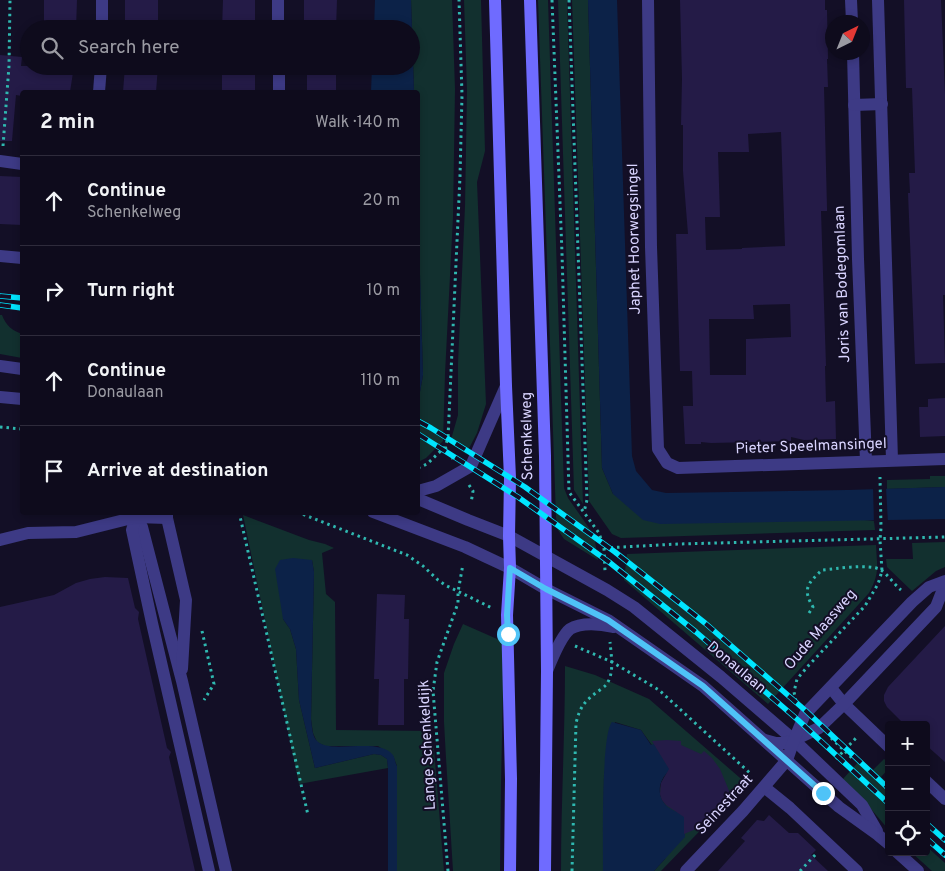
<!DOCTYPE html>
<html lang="en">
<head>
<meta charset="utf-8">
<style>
  body { margin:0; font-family:Overpass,sans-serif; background:#1c1929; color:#f1f3f6 }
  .controls { position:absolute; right:15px; bottom:15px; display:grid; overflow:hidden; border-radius:5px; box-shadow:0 2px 8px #0003 }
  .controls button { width:45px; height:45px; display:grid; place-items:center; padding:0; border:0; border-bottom:1px solid #2e2b3b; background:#0e0b1c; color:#f1f3f6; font:25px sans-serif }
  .compass { position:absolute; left:825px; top:15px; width:45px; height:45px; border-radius:50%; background:#0e0b1c; box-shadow:0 2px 8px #0003; rotate:43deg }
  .stop { position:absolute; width:15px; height:15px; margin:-11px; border:4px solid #4fc3f7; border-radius:50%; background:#fff }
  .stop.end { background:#4fc3f7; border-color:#fff; box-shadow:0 1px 5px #0008 }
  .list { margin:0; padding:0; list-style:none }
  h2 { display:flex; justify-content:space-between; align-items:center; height:65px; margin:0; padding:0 20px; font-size:21px }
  h2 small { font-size:16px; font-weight:400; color:#9b9ba3 }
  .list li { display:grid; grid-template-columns:32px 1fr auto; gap:15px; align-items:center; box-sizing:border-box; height:90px; padding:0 20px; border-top:1px solid #2e2b3b }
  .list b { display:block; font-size:19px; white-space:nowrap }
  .list p { margin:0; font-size:16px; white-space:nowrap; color:#9b9ba3 }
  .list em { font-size:16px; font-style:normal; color:#9b9ba3 }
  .icon { flex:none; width:28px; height:28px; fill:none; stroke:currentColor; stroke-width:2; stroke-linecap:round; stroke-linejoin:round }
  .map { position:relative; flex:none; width:945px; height:871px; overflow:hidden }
  .search { position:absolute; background:#0e0b1c; box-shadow:0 2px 8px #0003; left:20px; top:20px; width:400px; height:55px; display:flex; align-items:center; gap:12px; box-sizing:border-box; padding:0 18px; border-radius:28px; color:#9b9ba3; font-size:19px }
  .panel { position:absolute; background:#0e0b1c; box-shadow:0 2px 8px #0003; left:20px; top:90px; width:400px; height:425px; border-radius:5px }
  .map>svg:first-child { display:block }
</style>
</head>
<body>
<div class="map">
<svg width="945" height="871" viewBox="0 0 945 871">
  <rect width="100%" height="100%" fill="#130f26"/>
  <g fill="#12302f">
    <path d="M411 0H452L455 89 453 217 445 374 443 441 426 458 418 462V403L423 375 418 208V92H414Z"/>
    <path d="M464 0H481L485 151 477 182 486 404 477 433 466 454 450 443 458 415V363L465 206 467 91Z"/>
    <path d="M538 0H548L564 488 568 498 594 535 598 560 564 539 558 530 556 517Z"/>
    <path d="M558 0H567L583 504 574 490Z"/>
    <path d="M572 0H588L602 468 613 494 874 521 875 530 621 538 612 534 589 501Z"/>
    <path d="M0 315H2C6 326 12 330 22 334V358L0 354Z"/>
    <path d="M930 476H945V487L887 489V480L930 479Z"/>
    <path d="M243 515 309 540 325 544 334 548 322 553 326 594 335 602 336 730 429 731 434 749 444 871H397V766L393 756 378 746H325L317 742 313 733 311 719 314 572 312 560 283 619 290 629 296 649 299 700 315 768 374 754 381 755 387 759 388 768 299 784Z"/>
    <path d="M945 542V567L936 571 912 591 887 567 886 559H913L912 543Z"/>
    <path d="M876 545C877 567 880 573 869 593L768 704 624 580 627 554Z"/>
    <path d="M463 624 504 642 501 784 500 871H453L446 758 444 722V673L454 644Z"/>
    <path d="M565 666 595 675 649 699 747 784 722 808 661 871H654L665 859 677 813C657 805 655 785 670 770L641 730 615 722 604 775 603 871H561C561 803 565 735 565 666Z"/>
    <path d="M861 759 873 770 884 759 889 763V768L881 777 889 785V830L858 794 843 779Z"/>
    <path d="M926 846 945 863V871H932L911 852H926Z"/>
  </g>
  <g fill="#0c2248">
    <path d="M375 0H411L414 92H371L372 66H411V29H374Z"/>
    <path d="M588 0H617L632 456 636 471 652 490 666 493 847 490 945 487V519L660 524 643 520 613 494 602 468Z"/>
    <path d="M418 208 423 375 418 403Z"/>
    <path d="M293 558 312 560 314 572 311 719C312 726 312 736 317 741 330 755 379 736 393 755 395 758 395 763 397 766V871H388V768L387 759 381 755 374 754 315 768 299 700 296 649 290 629 283 619 275 569 280 560Z"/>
    <path d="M612 722 641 730 651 745 654 744 670 770C651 786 660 811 684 813L685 837 654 871H603C603 848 601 734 612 722Z"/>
  </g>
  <path fill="#130f26" d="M873 487H886L888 523H874Z"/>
  <g fill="#241b47" fill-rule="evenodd">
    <path d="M44 0H77L76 29H44Z"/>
    <rect x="125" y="0" width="33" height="29"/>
    <path d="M223 0H255V29H222Z"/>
    <path d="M304 0H337L336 29H304Z"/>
    <path d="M680 0H825V10H827L828 59H827L828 87H824L827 208V211H821L826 366H825L826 402 835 401 836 439 804 440 791 437V441L711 443 701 442V444H685L683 406H693L692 371H680L676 234H688L683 171V125H681L682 79ZM781 132 785 246 742 248V249L706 250 705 217H720L718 152H749L748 134ZM790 304 791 337 746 339V375H710L709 319H754L753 305Z"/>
    <path d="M904 0H941L945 94V295H943L945 363 915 364 908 193H910L909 173H915L912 88H906Z"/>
    <path d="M0 55 22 57 21 66H74L70 92H22V96L16 95 12 141H0Z"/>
    <path d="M125 66H158L156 92H123Z"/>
    <rect x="222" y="66" width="33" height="26"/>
    <rect x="307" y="66" width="29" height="26"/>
    <path d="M0 176 22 177V225L0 224Z"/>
    <path d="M945 398V436L920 437 919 407H928V399Z"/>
    <path d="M105 577 128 578 135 608 139 612 138 619 167 748 171 752 169 757 195 871H0V607L54 595 76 583 90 579Z"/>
    <path d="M377 594 405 595 404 619H409L408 679H404V725H378L379 679H374Z"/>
    <path d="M945 626V762L926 745V725H905L887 707 884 701V695L888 687Z"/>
    <path d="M667 740 681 741V745L701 754 704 751 712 758 720 769 730 793 727 809 723 808 712 821 706 825 684 834V817L666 805 662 800 660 794 661 783 669 769 652 741Z"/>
    <path d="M769 815 789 833H798L816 850 811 855 828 871H718L745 841 741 838 757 820 764 821Z"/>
  </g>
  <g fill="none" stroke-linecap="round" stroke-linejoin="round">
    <g stroke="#2fb8b0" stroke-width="3" stroke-dasharray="2.5 4" stroke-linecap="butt">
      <path d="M552 0 562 253 569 492 599 533 604 548 605 571"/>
      <path d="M569 0 587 500 584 512"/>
      <path d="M3 146 9 66 10 0"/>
      <path d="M0 427 22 429"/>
      <path d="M445 447 453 459"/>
      <path d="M418 468 427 464 445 447 448 438 460 176 462 95 459 0"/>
      <path d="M469 485 473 491 471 503"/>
      <path d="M239 512 308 815"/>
      <path d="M297 512 407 555 423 566 438 580 445 585 492 608"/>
      <path d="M604 548 678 544 945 537"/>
      <path d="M809 613 813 607C802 589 808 583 822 570 835 569 870 563 881 570 888 575 894 584 901 590"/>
      <path d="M202 631 214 684 204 700"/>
      <path d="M575 646 612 662 659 690 752 775"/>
      <path d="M796 701 794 692 797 679 809 665 865 606 878 584 882 571 880 540 881 528 880 477"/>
      <path d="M831 738 853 759"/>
      <path d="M836 759 856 738"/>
      <path d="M448 871 433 691 437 662 458 603V592L463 564"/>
      <path d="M572 871 576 723C580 707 584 702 597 692 600 690 604 687 606 685 615 673 611 655 610 642"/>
      <path d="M800 871 817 853"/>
    </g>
    <g stroke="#3d3a85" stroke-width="12">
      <path d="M136 517 142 527 182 681 226 871"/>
      <path d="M136 517 132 530 152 623 209 871"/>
      <path d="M167 518 186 600 182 669"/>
    </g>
    <g stroke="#3d3a85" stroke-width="12">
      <path d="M278 0V29"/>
      <path d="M648 0 651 247 658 449 667 463 678 468 945 459"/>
      <path d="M851 0 852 22"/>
      <path d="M878 0 892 460"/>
      <path d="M102 29V0"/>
      <path d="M853 52 858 259 866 461"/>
      <path d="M279 66V92"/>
      <path d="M99 92 101 66"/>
      <path d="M854 105 882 104"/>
      <path d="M0 161 22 164"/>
      <path d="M0 256 22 258"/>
      <path d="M0 540 28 533 76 532 136 517 167 518V512"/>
      <path d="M831 688 844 704 889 747"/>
      <path d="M926 781 945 799"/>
      <path d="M764 787 790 808 857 871"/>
      <path d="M686 871 743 811 787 760"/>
    </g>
    <g stroke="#3d3a85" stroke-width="12">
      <path d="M0 366 22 369"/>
      <path d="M0 397 22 399"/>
      <path d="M418 491 436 486 471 466 506 386"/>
      <path d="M418 499 468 520 509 536 607 590 634 607 721 677 794 740 862 805 877 831"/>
      <path d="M373 512 465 547 510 568 546 589 608 620 703 686 839 807 878 835 889 844"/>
      <path d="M547 671C551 661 561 636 570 629 581 622 601 624 613 627"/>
      <path d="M765 740 776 743H784L794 740 819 728 844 704 936 607 945 584"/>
      <path d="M787 760 794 740 805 714 912 602 929 587 945 581"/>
      <path d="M897 852 918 871"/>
    </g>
    <g stroke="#6f6bff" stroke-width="12">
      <path d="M495 0 506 386 510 478 509 536 510 568 507 615 511 779 510 871"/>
      <path d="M530 0 545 456 547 671 545 871"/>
    </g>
    <g stroke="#00e5ff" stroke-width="5.5">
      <g id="rail">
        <path d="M0 296 22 298"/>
        <path d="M0 305 22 308"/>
        <path d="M418 421 431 428 525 487 615 552 705 623 806 711 889 789"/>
        <path d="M418 434 518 497 609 562 696 632 798 720 889 804"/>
        <path d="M926 823 945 840"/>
        <path d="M926 838 945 855"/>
      </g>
    </g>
    <use href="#rail" stroke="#130f26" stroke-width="4" stroke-dasharray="11" stroke-linecap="butt"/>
  </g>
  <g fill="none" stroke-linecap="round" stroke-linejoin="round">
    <path stroke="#4fc3f7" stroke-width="6" d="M508 634 507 615 510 568 546 589 608 620 703 686 823 793"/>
  </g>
  <g text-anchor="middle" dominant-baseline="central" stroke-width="4" stroke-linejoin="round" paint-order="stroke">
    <g font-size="15" fill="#d9d4ff" stroke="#130f26">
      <text transform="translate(635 239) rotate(-91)">Japhet Hoorwegsingel</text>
      <text transform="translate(843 284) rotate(-92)">Joris van Bodegomlaan</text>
      <text transform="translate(528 436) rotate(-91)">Schenkelweg</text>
      <text transform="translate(811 447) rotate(-2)">Pieter Speelmansingel</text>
      <text transform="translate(821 630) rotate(-49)">Oude Maasweg</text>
      <text transform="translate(736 668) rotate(40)">Donaulaan</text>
      <text transform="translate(428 745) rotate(-93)">Lange Schenkeldijk</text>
      <text transform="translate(725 805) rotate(-47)">Seinestraat</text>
    </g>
  </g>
</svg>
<div class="controls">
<button>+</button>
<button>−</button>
<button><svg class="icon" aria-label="locate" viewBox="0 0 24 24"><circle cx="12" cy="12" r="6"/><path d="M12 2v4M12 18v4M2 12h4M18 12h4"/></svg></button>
</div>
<svg class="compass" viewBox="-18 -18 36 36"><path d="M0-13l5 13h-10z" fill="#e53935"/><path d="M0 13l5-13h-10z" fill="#9b9ba3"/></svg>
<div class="stop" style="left:508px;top:634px"></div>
<div class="stop end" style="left:823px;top:793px"></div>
<div class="search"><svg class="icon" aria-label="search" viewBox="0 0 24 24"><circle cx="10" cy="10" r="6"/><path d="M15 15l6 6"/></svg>Search here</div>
<section class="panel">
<h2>2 min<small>Walk · 140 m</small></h2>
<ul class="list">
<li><svg class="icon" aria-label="ahead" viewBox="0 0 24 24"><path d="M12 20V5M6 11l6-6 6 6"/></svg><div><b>Continue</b><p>Schenkelweg</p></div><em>20 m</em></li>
<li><svg class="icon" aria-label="right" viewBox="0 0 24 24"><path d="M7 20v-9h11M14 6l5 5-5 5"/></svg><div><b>Turn right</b></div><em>10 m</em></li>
<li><svg class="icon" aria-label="ahead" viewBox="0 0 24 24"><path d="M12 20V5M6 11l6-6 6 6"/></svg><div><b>Continue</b><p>Donaulaan</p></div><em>110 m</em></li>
<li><svg class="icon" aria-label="arrive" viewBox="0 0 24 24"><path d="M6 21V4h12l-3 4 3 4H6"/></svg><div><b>Arrive at destination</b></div></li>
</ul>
</section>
</div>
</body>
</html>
